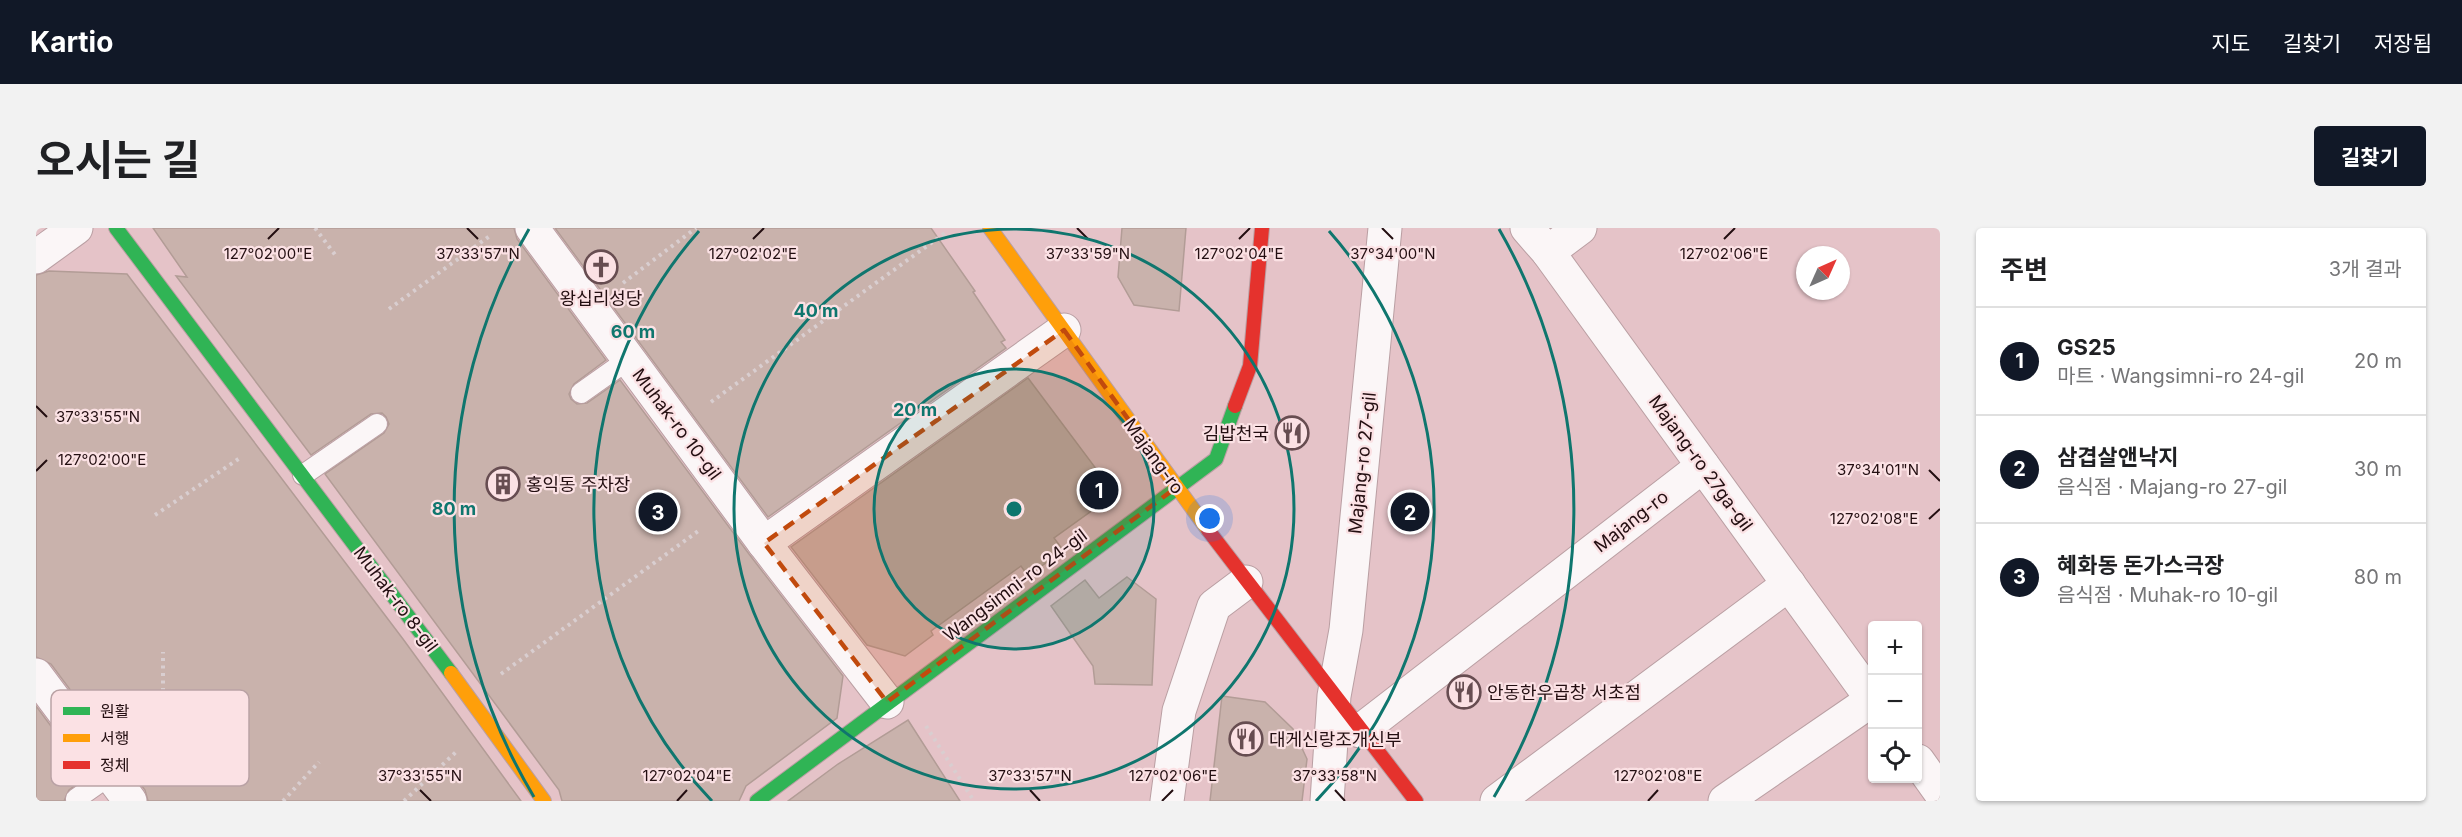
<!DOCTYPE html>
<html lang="ko">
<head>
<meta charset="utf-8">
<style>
  body { margin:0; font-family:Inter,"Noto Sans KR",sans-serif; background:#f2f2f2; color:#202124 }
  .controls { position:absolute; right:18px; bottom:18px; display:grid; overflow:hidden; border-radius:6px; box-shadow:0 2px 4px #0004 }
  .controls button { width:54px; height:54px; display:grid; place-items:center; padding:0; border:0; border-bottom:2px solid #e0e0e0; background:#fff; color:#202124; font:30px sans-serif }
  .compass { position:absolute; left:1760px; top:18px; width:54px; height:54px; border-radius:50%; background:#fff; box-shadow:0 2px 4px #0004; rotate:45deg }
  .you { position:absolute; left:1174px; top:291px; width:21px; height:21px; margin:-15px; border:4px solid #fff; border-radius:50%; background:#1a73e8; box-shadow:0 0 0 9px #1a73e833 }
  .badge { display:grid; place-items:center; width:39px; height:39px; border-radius:50%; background:#111827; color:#fff; font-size:20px; font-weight:700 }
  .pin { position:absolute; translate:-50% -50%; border:3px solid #fff; box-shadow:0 2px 6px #0006 }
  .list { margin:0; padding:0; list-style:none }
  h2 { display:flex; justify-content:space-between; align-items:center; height:78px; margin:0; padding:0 24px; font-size:26px }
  h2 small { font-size:20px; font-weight:400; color:#757577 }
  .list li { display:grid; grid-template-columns:39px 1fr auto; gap:18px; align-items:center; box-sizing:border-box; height:108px; padding:0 24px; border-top:2px solid #e0e0e0 }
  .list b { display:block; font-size:22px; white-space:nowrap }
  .list p { margin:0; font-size:20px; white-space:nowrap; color:#757577 }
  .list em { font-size:20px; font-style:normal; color:#757577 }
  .icon { flex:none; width:33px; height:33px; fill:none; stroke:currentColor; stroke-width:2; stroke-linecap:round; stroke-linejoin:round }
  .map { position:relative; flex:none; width:1904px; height:573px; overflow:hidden; border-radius:6px }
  header { display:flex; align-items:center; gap:36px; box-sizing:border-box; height:84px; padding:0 30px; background:#111827; color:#fff }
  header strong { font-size:28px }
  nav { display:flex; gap:33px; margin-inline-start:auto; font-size:21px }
  .intro { display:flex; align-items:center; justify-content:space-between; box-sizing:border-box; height:144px; padding:0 36px }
  h1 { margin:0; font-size:42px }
  .button { padding:15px 27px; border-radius:6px; background:#111827; color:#fff; font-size:21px; font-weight:700 }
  main { display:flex; gap:36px; padding:0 36px }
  aside { flex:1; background:#fff; border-radius:6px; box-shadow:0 2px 4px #0004 }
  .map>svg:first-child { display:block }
</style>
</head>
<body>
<header>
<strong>Kartio</strong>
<nav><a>지도</a><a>길찾기</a><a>저장됨</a></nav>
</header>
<div class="intro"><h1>오시는 길</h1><a class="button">길찾기</a></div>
<main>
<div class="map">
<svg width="1904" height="573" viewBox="0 0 1904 573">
  <rect width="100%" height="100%" fill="#e5c3c8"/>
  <g fill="#c9b2ac" stroke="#b29c96" stroke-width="1.5">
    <path d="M117 0H478L481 11 570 132 538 156 533 166 535 171 541 176 551 175 584 152 713 326 807 448 801 490 710 558 703 573H526L523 562 289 246 348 205 353 196 350 189 346 185 335 186 275 227 140 48 151 49Z"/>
    <path d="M519 0H895L939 63 937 64 969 112 965 114 970 120 732 289Z"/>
    <path d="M1086 0H1150L1143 83 1098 77 1082 49Z"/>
    <path d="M13 43 91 46 367 411 485 573H112L109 562 15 436 0 429V47Z"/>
    <path d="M992 150 1079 266 1018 310 1027 322 992 348 985 338 895 403 897 407 869 428 831 417 755 319Z"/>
    <path d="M1091 349 1120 371 1116 457 1059 456 1057 438 1015 378 1049 352 1063 370Z"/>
    <path d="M1186 468 1229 474 1257 501 1271 531 1266 573H1174Z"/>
    <path d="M0 478 52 548 33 562 28 573H0Z"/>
    <path d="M872 492 924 573H752L802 536Z"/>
  </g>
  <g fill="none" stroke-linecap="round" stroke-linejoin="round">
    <g stroke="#ba9fa3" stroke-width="22">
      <g id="lane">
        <path d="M545 165 593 131"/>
        <path d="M267 247 341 196"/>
        <path d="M40 571 74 547"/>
      </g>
    </g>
    <g stroke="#ba9fa3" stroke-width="35">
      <g id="street">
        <path d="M496 0 728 315 851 474"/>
        <path d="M1491 0 1512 24 1836 471"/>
        <path d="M1512 24 1544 0"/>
        <path d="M0 29 40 0"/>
        <path d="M728 315 1028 102"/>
        <path d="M0 447 94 573"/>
        <path d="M1324 503 1667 238"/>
        <path d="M1882 533 1904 564"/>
        <path d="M1131 573 1143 483 1178 378 1210 354"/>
        <path d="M1291 573 1298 468 1310 402 1349 0"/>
        <path d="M1461 573 1753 356"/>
        <path d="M1689 573 1836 472"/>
      </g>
    </g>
    <g stroke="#ba9fa3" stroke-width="16">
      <g id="fast">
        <path d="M80 0 415 445"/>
        <path d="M721 573 1180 231 1199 178"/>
      </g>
    </g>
    <g stroke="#ba9fa3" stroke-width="16">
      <g id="slow">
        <path d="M954 0 1172 302"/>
        <path d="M415 445 508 573"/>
      </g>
    </g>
    <g stroke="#ba9fa3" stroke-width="16">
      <g id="jam">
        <path d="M1199 178 1214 138 1226 0"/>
        <path d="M1172 302 1380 573"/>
      </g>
    </g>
    <g stroke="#d9ced0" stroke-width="4" stroke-dasharray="3 4.5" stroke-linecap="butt">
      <path d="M279 0 300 28"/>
      <path d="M587 55 660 0"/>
      <path d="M353 81 455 7"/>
      <path d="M675 174 909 5"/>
      <path d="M119 287 204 230"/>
      <path d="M465 446 665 301"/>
      <path d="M87 496 127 465V424"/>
      <path d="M890 498 938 573"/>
      <path d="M247 573 283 534"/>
      <path d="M368 573 420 524"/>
    </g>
    <use href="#lane" stroke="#fbf6f7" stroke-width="20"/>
    <use href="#street" stroke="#fbf6f7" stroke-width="33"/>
    <use href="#fast" stroke="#30b455" stroke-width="14"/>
    <use href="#slow" stroke="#ff9f0a" stroke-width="14"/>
    <use href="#jam" stroke="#e5322d" stroke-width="14"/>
  </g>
  <path fill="#c14a0d" fill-opacity="0.2" stroke="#c14a0d" stroke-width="4.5" stroke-dasharray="12 8" stroke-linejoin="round" d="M1028 102 1141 259 851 474 728 315Z"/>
  <path fill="none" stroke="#230e11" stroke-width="2" d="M431 0 442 11M1041 0 1052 11M1346 0 1357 11M232 11 243 0M717 11 728 0M1203 11 1214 0M1688 11 1699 0M0 178 11 189M1893 242 1904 253M0 243 11 232M1893 291 1904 281M384 562 395 573M994 562 1004 573M1299 562 1309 573M641 573 651 562M1126 573 1137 562M1612 573 1622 562"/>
  <circle cx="978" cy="281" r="140" fill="#0f766e" fill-opacity=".12"/>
  <g fill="none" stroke="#0f766e" stroke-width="3">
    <circle cx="978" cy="281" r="140"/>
    <circle cx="978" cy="281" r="280"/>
    <path d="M676 573A420 420 0 0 1 663 3M1293 3A420 420 0 0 1 1280 573"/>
    <path d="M498 569A560 560 0 0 1 493 1M1463 1A560 560 0 0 1 1458 569"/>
  </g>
  <defs>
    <g id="church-ring" transform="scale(1.725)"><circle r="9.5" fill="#fbe1e4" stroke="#674d51" stroke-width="1.5"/><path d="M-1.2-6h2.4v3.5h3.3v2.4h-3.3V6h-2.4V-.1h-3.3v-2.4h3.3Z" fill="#674d51"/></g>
    <g id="restaurant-ring" transform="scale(1.725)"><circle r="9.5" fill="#fbe1e4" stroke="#674d51" stroke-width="1.5"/><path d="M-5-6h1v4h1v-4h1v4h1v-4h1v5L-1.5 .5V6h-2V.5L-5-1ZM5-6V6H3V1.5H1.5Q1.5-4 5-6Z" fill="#674d51"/></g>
    <g id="building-ring" transform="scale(1.725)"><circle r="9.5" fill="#fbe1e4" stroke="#674d51" stroke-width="1.5"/><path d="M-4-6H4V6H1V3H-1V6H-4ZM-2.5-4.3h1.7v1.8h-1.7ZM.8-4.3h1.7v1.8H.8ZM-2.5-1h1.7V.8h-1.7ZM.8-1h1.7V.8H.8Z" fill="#674d51"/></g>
  </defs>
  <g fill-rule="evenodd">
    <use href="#church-ring" x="565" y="39"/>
    <use href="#restaurant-ring" x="1256" y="205"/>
    <use href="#building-ring" x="467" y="256"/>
    <use href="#restaurant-ring" x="1428" y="464"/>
    <use href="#restaurant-ring" x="1210" y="511"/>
  </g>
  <g text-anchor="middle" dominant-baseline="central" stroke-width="4.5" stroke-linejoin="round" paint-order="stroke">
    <g font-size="18" fill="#230e11" stroke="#fbe1e4" text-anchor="start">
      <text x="565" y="70" text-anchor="middle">왕십리성당</text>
      <text x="1233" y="205" text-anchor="end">김밥천국</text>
      <text x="490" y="256">홍익동 주차장</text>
      <text x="1451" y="464">안동한우곱창 서초점</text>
      <text x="1233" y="511">대게신랑조개신부</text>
    </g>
    <g font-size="18" fill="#230e11" stroke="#fbe1e4">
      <text transform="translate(641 196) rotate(53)">Muhak-ro 10-gil</text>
      <text transform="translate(1118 228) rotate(54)">Majang-ro</text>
      <text transform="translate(1326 235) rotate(-84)">Majang-ro 27-gil</text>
      <text transform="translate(1665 235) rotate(54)">Majang-ro 27ga-gil</text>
      <text transform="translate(1595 293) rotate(-38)">Majang-ro</text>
      <text transform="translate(979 357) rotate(-37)">Wangsimni-ro 24-gil</text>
      <text transform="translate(360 371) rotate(53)">Muhak-ro 8-gil</text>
    </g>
  </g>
  <rect x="15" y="462" width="198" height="96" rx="9" fill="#fbe1e4" stroke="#baa2a5" stroke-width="1.5"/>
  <rect x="27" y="479" width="27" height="8" fill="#30b455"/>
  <rect x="27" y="506" width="27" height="8" fill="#ff9f0a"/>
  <rect x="27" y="533" width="27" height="8" fill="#e5322d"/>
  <g font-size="16" fill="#230e11">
    <text x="64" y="489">원활</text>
    <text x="64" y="516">서행</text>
    <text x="64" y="543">정체</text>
  </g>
  <g font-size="15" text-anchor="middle" fill="#230e11" stroke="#fbe1e4" stroke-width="4.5" stroke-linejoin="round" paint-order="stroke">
    <text x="232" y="31">127°02'00"E</text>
    <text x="442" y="31">37°33'57"N</text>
    <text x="717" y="31">127°02'02"E</text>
    <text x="1052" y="31">37°33'59"N</text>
    <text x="1203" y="31">127°02'04"E</text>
    <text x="1357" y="31">37°34'00"N</text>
    <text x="1688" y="31">127°02'06"E</text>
    <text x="62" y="194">37°33'55"N</text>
    <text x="66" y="237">127°02'00"E</text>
    <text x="1842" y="247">37°34'01"N</text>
    <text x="1838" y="296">127°02'08"E</text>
    <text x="384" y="553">37°33'55"N</text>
    <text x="651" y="553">127°02'04"E</text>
    <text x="994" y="553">37°33'57"N</text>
    <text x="1137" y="553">127°02'06"E</text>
    <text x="1299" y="553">37°33'58"N</text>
    <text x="1622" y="553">127°02'08"E</text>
  </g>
  <circle cx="978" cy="281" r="9" fill="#0f766e" stroke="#fbe1e4" stroke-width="3"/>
  <g font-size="18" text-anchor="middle" font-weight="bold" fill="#0f766e" stroke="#fbe1e4" stroke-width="4.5" stroke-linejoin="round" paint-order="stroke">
    <text x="780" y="89">40 m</text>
    <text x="597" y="110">60 m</text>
    <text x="879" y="188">20 m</text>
    <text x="418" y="287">80 m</text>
  </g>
</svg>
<div class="controls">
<button>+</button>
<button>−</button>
<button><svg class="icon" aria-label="locate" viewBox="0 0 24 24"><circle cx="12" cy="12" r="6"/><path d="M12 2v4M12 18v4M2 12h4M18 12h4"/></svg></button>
</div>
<svg class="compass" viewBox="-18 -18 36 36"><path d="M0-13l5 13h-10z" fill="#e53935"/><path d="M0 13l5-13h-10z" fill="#757577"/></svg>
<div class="you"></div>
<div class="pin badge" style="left:1063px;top:262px">1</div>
<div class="pin badge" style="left:1374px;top:284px">2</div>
<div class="pin badge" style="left:622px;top:284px">3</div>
</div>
<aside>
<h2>주변<small>3개 결과</small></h2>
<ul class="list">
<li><span class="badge">1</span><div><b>GS25</b><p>마트 · Wangsimni-ro 24-gil</p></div><em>20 m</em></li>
<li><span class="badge">2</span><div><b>삼겹살앤낙지</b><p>음식점 · Majang-ro 27-gil</p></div><em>30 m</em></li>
<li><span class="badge">3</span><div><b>혜화동 돈가스극장</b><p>음식점 · Muhak-ro 10-gil</p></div><em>80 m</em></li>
</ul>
</aside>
</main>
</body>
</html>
